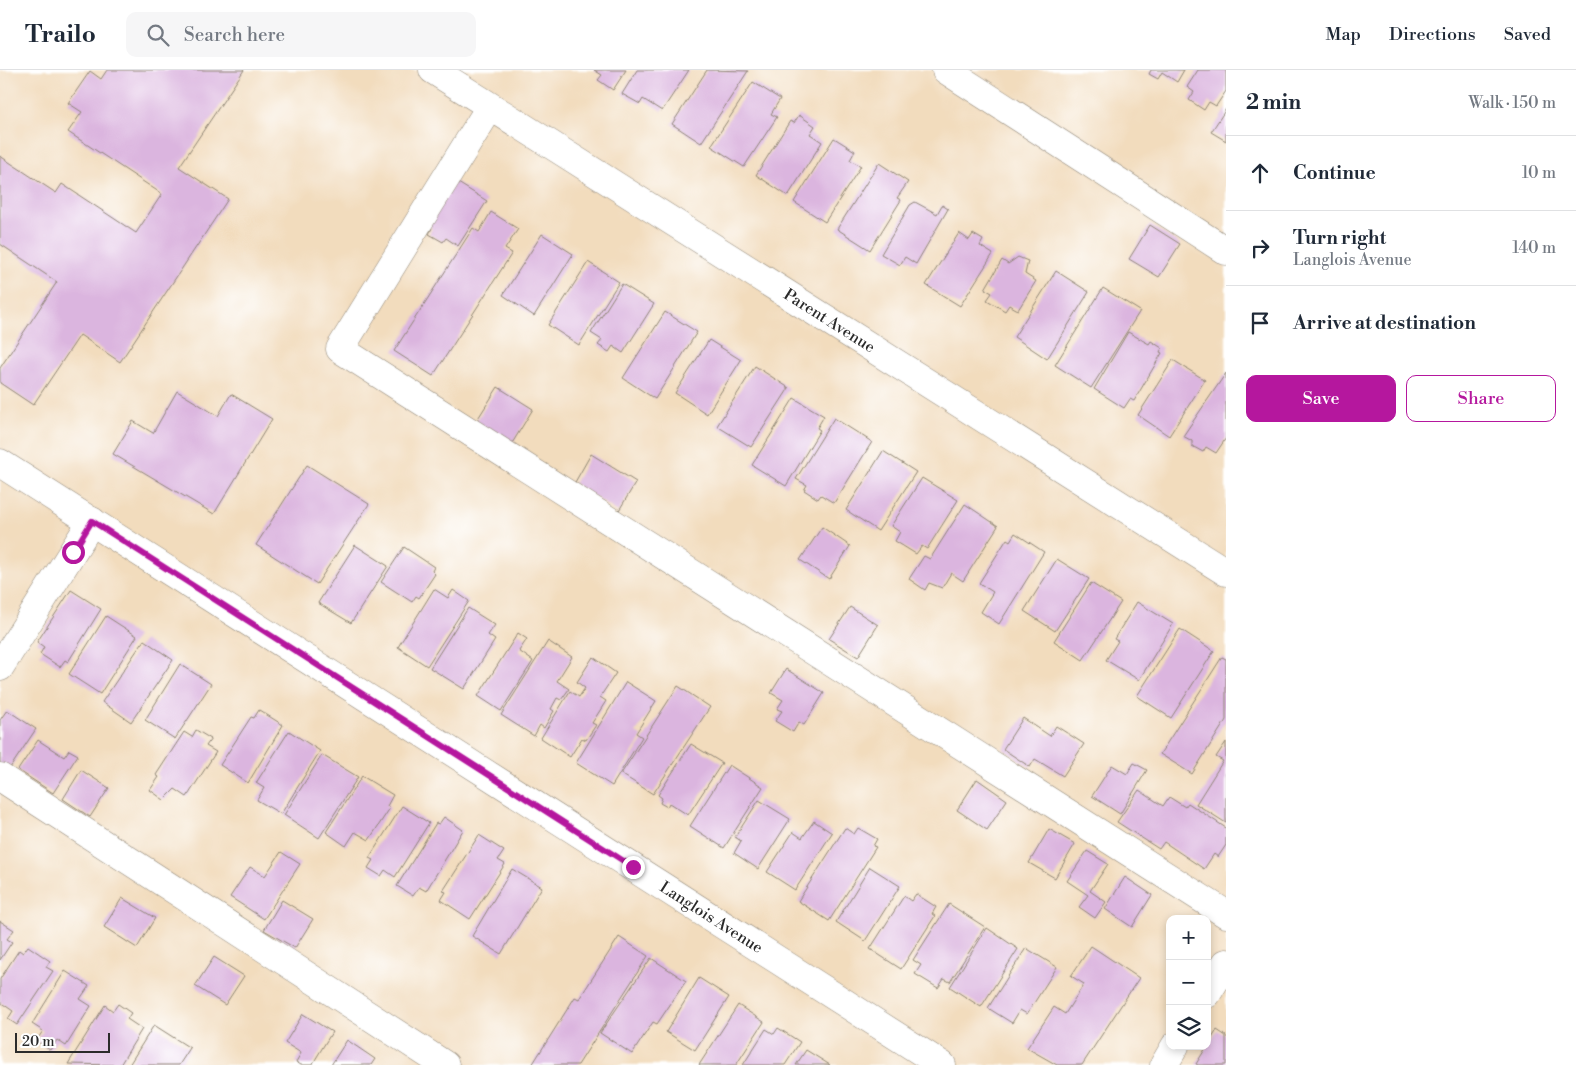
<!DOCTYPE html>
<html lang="en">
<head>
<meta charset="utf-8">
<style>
  body { margin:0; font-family:"Libre Bodoni",serif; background:#f6f6f7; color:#1f2937 }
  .controls { position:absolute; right:15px; bottom:15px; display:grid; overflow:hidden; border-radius:10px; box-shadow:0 2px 8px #0003 }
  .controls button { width:45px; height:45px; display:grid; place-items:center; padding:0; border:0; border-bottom:1px solid #e0e1e3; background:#fff; color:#1f2937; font:25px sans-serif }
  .scale { position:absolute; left:15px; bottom:12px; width:95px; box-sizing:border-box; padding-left:5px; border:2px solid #2b2b2b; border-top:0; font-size:14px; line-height:18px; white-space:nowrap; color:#2b2b2b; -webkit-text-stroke:4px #fff; paint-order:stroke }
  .stop { position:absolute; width:15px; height:15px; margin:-11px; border:4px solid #b5179e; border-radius:50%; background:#fff }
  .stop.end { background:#b5179e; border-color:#fff; box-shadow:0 1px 5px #0008 }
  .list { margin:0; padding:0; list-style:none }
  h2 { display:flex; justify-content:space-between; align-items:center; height:65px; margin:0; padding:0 20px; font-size:21px }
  h2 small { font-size:16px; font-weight:400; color:#747a83 }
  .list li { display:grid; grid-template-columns:32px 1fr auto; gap:15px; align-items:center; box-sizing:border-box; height:75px; padding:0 20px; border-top:1px solid #e0e1e3 }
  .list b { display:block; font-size:19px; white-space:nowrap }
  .list p { margin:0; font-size:16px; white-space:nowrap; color:#747a83 }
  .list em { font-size:16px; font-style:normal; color:#747a83 }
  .actions { display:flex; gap:10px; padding:15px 20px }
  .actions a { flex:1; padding:11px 0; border:1px solid #b5179e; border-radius:10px; text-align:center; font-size:18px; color:#b5179e }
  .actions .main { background:#b5179e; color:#fff }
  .icon { flex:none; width:28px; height:28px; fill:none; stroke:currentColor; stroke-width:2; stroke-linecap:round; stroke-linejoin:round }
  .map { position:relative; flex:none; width:1226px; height:995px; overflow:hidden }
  header { display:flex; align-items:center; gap:30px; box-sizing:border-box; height:70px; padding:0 25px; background:#fff; border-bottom:1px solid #e0e1e3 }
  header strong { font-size:24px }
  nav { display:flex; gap:28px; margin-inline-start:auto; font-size:18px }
  .search { width:350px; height:45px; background:#f6f6f7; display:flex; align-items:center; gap:12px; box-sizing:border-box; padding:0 18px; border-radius:10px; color:#747a83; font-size:19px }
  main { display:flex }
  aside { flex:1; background:#fff }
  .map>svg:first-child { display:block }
</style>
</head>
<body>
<header>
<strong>Trailo</strong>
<div class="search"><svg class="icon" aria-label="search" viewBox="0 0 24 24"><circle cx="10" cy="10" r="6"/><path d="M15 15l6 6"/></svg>Search here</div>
<nav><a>Map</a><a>Directions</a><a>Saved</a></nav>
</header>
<main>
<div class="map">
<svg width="1226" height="995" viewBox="0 0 1226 995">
  <rect width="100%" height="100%" fill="#fff"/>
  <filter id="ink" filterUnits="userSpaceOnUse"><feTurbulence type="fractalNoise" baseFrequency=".02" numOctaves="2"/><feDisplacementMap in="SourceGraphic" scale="10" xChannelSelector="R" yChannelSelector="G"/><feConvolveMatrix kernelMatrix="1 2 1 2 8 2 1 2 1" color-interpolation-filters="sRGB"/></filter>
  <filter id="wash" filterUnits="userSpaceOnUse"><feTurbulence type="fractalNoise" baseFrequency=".0096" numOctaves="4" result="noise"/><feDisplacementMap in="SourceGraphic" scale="20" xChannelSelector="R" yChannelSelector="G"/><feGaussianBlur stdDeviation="1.12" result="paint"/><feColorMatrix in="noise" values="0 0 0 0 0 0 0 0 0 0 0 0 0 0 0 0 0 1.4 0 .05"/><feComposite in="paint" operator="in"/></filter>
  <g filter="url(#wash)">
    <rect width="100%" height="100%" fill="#f2dcbd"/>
    <g id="blocks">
      <g fill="#dbb5df">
        <path d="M107 0H244L179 97 228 129 120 292 80 265 33 335 0 313V298L57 212 0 174V86L56 123 62 114 136 163 162 124 68 62 82 42 68 33 90 1 101 9Z"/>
        <path d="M594 0H626L613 20 598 10 602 5Z"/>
        <path d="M637 0H689L662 41 643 29 640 34 622 24Z"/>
        <path d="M707 0 748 1 701 73 672 54Z"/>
        <path d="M1151 0H1184L1177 12 1162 2 1158 9 1149 4Z"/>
        <path d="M1198 0H1226V21L1216 36 1209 32 1204 40 1189 30 1194 22 1187 17Z"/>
        <path d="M753 12 780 29 771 44 777 47 744 97 711 76Z"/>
        <path d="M1226 39V71L1211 62Z"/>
        <path d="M799 45 815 56 810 64 822 72 788 126 756 105 790 51 794 53Z"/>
        <path d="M834 68 855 81 850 90 861 96 825 152 794 132Z"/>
        <path d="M879 93 908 112 897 128 901 130 870 180 837 159Z"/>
        <path d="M455 111 487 131 458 176 446 168 443 172 429 164 432 158 427 155Z"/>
        <path d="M915 132 937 144 942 135 948 139 916 194 905 187 900 195 881 184 910 135Z"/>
        <path d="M491 142 518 159 505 179 512 183 433 306 394 281 473 158 479 162Z"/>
        <path d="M1150 155 1180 174 1159 207 1129 189Z"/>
        <path d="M959 163 969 170 973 164 983 170 980 176 993 184 960 236 926 215Z"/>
        <path d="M542 164 573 184 534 246 503 225Z"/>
        <path d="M1018 187 1028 191 1025 204 1036 211 1018 240 1009 235 1005 241 987 230 992 223 985 219 1002 190 1008 194Z"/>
        <path d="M588 192 619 212 579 275 548 255Z"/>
        <path d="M1056 201 1089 222 1047 289 1014 267Z"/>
        <path d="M622 214 654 234 623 283 613 276 609 282 598 275 602 270 591 263Z"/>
        <path d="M1103 218 1140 241 1091 318 1055 295Z"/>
        <path d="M665 242 697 262 655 329 623 308Z"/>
        <path d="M1128 262 1149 274 1151 271 1162 278 1160 282 1162 283 1134 331 1130 329 1124 338 1094 319Z"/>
        <path d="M709 270 741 290 707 344 675 323Z"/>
        <path d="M1173 290 1205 310 1169 366 1138 345Z"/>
        <path d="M755 296 789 318 751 377 717 356Z"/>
        <path d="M1226 303V368L1216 383 1206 377 1203 382 1192 376V371L1183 366Z"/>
        <path d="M498 317 533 339 511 375 475 353Z"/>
        <path d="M177 321 218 346 231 324 272 349 214 444 113 384 133 351 153 363Z"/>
        <path d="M794 328 824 346 817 358 820 360 786 416 752 395Z"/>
        <path d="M834 348 872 372 834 433 821 425 818 429 804 420 807 415 796 409Z"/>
        <path d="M883 381 916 402 878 461 846 440Z"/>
        <path d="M591 384 636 412 618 442 574 414Z"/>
        <path d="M307 395 369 434 317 514 256 475Z"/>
        <path d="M922 408 958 430 927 479 922 476 916 484 895 471 900 462 891 456Z"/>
        <path d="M965 434 998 456 963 511 951 503 942 518 929 513 925 520 909 509 924 486 930 489Z"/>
        <path d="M822 457 850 476 829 509 800 490Z"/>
        <path d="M1015 463 1044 482 999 554 981 542 993 522 979 513 1007 469 1010 471Z"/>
        <path d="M355 475 388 496 351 553 318 533Z"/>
        <path d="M404 477 434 497 432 501 435 504 419 528 416 526 412 532 381 512Z"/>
        <path d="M1057 489 1089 509 1055 561 1024 541Z"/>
        <path d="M1091 513 1121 532 1083 590 1054 571Z"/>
        <path d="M434 519 448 528 453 520 469 531 427 596 398 577Z"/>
        <path d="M71 520 101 539 68 592 65 590 60 597 40 584 44 577 37 572Z"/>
        <path d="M1137 532 1173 554 1139 610 1106 590 1118 571 1114 569Z"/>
        <path d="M850 537 878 555 858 587 829 569Z"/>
        <path d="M468 538 495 555 488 565 495 570 464 619 430 598Z"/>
        <path d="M106 546 137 566 100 624 69 604Z"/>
        <path d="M1180 559 1214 581 1171 648 1137 626Z"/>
        <path d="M518 563 527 569 519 581 533 591 501 641 478 626Z"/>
        <path d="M144 570 173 590 131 652 102 632Z"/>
        <path d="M548 571 572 587 557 611 569 619 561 630 557 628 551 639 554 641 544 658 540 655 534 666 501 645Z"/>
        <path d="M593 587 616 603 600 627 606 631 592 653 596 655 586 670 582 668 570 687 541 668 570 621 579 627 585 618 577 612Z"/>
        <path d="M1222 587 1226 589V650L1192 704 1160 684Z"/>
        <path d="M180 594 211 614 175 669 145 650Z"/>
        <path d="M786 599 824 623 804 655 799 652 793 662 775 651 782 641 777 639 783 630 771 623Z"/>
        <path d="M626 612 656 631 636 663 642 667 612 716 576 693Z"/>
        <path d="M678 616 710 637 653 724 621 704Z"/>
        <path d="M7 640 36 659 8 701 0 695V650Z"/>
        <path d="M259 640 283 655 248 713 220 695 251 647 254 648Z"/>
        <path d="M1023 648 1050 666 1056 656 1084 674 1063 706 1035 689 1030 697 1003 679Z"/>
        <path d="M196 660 211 669 206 676 216 682 187 727 175 719 164 730 150 720 159 707 156 705 184 662 192 667Z"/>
        <path d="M289 661 320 681 281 744 257 730 264 718 256 713Z"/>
        <path d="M38 670 64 687 69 680 78 685 53 723 18 700Z"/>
        <path d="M1226 672V753L1196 734 1223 691 1216 687Z"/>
        <path d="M691 674 722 693 688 745 669 733 667 737 660 733 662 728 658 725Z"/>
        <path d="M322 685 358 707 319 768 284 745Z"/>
        <path d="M1134 693 1147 700 1120 744 1092 726 1112 695 1127 704Z"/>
        <path d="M729 695 763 717 724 778 690 756Z"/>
        <path d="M81 700 109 718 90 747 63 729Z"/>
        <path d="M362 706 393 725 387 736 390 738 369 770 355 762 346 776 326 762Z"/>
        <path d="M977 709 1007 730 987 760 957 740Z"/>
        <path d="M1139 720 1163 736 1169 727 1185 737 1188 733 1226 758V775L1218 787 1214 784 1204 799 1164 772 1159 779 1117 752Z"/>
        <path d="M759 730 790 749 758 799 734 783 741 771 735 767Z"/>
        <path d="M402 736 429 753 395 807 385 800 381 806 368 798 373 790 369 788Z"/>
        <path d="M444 747 463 760 426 821 419 817 413 826 397 816 436 753 439 754Z"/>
        <path d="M814 751 832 763 795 820 767 802 793 762 802 768Z"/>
        <path d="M845 758 854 764 858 758 877 769 873 776 876 777 829 851 798 831Z"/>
        <path d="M1049 759 1075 774 1055 808 1029 793Z"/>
        <path d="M479 765 504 781 498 790 505 794 470 849 441 830 446 822 443 821Z"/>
        <path d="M1087 781 1108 794 1090 821 1106 832 1095 848 1079 837 1088 825 1067 811Z"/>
        <path d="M281 782 300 794 264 849 230 827 250 797 265 806Z"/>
        <path d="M870 797 900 816 865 871 836 852Z"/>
        <path d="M512 799 542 817 501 884 472 866Z"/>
        <path d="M1125 807 1152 825 1132 857 1105 839Z"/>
        <path d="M916 824 936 837 932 844 935 846 901 899 870 879 904 826 911 831Z"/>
        <path d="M122 828 155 848 137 878 104 857Z"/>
        <path d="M282 830 313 849 295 878 264 860Z"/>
        <path d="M949 834 985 857 950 912 944 909 938 918 915 904 921 895 913 890Z"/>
        <path d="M0 851 14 860 7 869 12 872 0 890Z"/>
        <path d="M987 858 1018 879 981 937 950 917Z"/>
        <path d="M619 867 648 886 578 995H532L575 927 579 929Z"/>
        <path d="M28 876 50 891 46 897 53 901 17 955 8 949 13 941 0 932V909L19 880 23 883Z"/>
        <path d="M1091 876 1139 908 1082 995H1057L1027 978 1054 937 1065 944 1084 914 1071 906Z"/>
        <path d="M1026 878 1057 897 1027 944 1020 940 1012 953 988 938Z"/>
        <path d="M214 887 244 906 225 935 195 916Z"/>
        <path d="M651 888 686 911 657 954 653 952 632 984 600 963Z"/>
        <path d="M65 901 89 916 80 929 91 936 66 976 57 970 50 980 36 971 43 961 32 954Z"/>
        <path d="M699 908 729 927 695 980 666 962Z"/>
        <path d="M118 934 131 943 127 949 142 959 120 995 68 994 105 935 113 941Z"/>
        <path d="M738 935 764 952 736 995H699Z"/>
        <path d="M303 944 332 962 312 995H301L296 992 301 983 285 973Z"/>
        <path d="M154 955 190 978 179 995H129Z"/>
        <path d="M778 958 800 972 785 995H743L766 959 774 964Z"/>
        <path d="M1217 960 1226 966V995H1198L1196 994Z"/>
        <path d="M347 970 375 989 371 995H331Z"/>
        <path d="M806 980 830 995H796Z"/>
      </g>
    </g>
  </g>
  <g filter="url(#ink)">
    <use href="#blocks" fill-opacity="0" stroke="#8e8474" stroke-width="1"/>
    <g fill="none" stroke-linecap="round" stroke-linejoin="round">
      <g stroke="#8e8474" stroke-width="29">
        <g id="minor">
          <path id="s1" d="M433 0 1226 502"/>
          <path d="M946 0 1226 181"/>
          <path d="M490 37 340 279 1226 844"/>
          <path id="s2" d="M0 393 942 995"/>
          <path d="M0 597 92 451"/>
          <path d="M0 707 445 995"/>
          <path d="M1207 924 1226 893"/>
          <path d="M1164 995 1175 976"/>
        </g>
      </g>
      <use href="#minor" stroke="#fff" stroke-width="28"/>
    </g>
  </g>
  <g fill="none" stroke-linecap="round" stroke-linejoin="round" filter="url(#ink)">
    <path stroke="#b5179e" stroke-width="6" d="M73 482 92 451 633 797"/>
  </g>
  <g text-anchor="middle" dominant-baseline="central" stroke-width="5" stroke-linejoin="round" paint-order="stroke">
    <g font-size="16" fill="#2b2b2b" stroke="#fff">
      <text stroke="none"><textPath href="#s1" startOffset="469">Parent Avenue</textPath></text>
      <text stroke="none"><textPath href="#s2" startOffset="844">Langlois Avenue</textPath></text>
    </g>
  </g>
</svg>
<div class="controls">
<button>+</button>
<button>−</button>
<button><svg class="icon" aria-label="layers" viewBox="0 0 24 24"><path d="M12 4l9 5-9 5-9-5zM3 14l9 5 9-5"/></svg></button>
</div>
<div class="scale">20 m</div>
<div class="stop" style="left:73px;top:482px"></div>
<div class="stop end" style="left:633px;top:797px"></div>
</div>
<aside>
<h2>2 min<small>Walk · 150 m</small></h2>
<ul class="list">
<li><svg class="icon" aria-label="ahead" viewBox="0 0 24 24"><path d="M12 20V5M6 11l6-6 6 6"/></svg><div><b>Continue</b></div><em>10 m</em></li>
<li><svg class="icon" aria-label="right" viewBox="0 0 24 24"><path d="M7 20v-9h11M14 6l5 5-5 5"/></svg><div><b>Turn right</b><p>Langlois Avenue</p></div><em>140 m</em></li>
<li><svg class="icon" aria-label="arrive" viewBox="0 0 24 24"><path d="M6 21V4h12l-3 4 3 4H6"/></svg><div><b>Arrive at destination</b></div></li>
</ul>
<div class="actions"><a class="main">Save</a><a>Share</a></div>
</aside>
</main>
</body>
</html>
